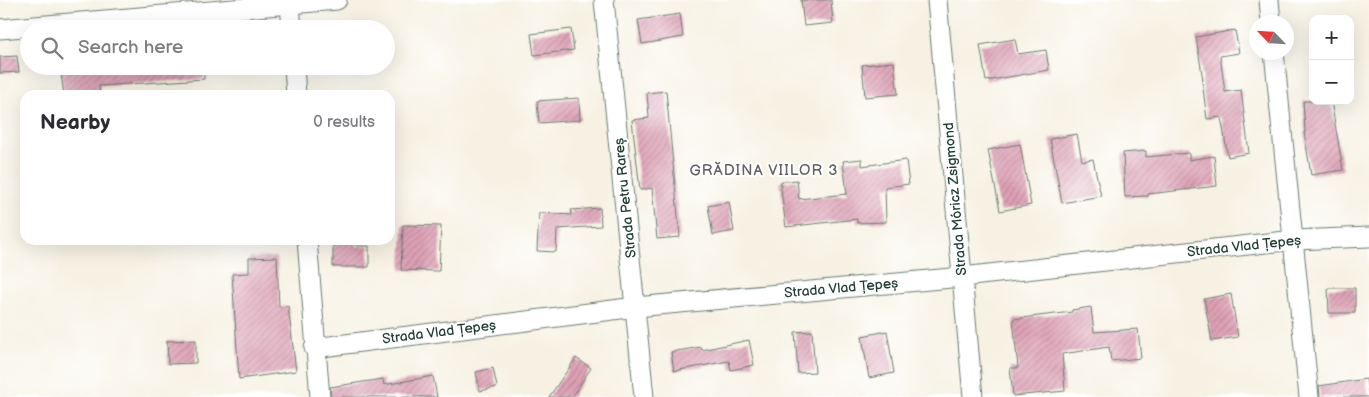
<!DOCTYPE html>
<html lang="en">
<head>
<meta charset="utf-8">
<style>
  body { margin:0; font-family:"Balsamiq Sans",sans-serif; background:#f7f7f7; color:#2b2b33 }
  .controls { position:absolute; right:15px; top:15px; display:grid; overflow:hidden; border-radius:10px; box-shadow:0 5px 20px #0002 }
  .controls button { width:45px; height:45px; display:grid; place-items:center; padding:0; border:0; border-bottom:1px solid #e1e1e2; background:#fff; color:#2b2b33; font:25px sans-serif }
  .compass { position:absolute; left:1249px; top:15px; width:45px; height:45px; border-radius:50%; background:#fff; box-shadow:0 5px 20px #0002; rotate:295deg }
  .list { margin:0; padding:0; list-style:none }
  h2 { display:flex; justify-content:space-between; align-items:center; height:65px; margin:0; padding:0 20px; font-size:21px }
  h2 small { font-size:16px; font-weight:400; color:#7c7c81 }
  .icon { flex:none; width:28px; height:28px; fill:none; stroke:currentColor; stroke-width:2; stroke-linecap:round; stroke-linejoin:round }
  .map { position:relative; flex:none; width:1369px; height:397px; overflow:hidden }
  .search { position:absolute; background:#fff; box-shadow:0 5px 20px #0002; left:20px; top:20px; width:375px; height:55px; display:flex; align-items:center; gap:12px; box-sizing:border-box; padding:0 18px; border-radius:28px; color:#7c7c81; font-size:19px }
  .panel { position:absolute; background:#fff; box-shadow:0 5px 20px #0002; left:20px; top:90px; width:375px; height:155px; border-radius:15px }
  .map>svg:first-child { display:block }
</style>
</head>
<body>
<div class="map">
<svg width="1369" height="397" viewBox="0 0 1369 397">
  <defs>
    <pattern id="building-hatch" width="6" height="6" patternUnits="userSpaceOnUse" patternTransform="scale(1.25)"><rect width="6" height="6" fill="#dfa0b6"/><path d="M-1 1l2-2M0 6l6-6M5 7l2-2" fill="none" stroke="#b48495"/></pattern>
  </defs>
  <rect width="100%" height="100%" fill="#fff"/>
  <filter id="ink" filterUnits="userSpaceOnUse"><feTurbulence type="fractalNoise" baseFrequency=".02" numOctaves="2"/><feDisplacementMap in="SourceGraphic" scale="10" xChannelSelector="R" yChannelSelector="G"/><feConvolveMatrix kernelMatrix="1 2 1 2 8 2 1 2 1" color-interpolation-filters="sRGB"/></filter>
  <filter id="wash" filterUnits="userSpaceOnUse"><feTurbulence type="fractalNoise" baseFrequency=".0096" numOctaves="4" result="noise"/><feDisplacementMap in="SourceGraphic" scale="20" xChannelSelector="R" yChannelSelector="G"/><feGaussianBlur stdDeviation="1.12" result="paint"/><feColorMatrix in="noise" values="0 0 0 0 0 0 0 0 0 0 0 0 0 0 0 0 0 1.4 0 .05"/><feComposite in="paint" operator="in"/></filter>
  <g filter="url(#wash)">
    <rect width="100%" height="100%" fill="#f6f1e2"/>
    <g id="blocks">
      <g fill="url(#building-hatch)">
        <path d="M801 0H831L833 23 804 26Z"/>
        <path d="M680 14 683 37 642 44 638 20Z"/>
        <path d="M571 29 574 50 534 55 531 34Z"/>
        <path d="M1235 30 1239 53 1220 56 1225 92 1241 90 1249 153 1228 157 1221 117 1207 119 1202 81 1203 80 1196 37Z"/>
        <path d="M1015 39 1018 54 1046 50 1049 70 986 81 980 45Z"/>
        <path d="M17 56 19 72 0 73V57Z"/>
        <path d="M894 62 898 94 865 97 862 65Z"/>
        <path d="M60 66H204V79L99 86 100 95H64Z"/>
        <path d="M666 91 680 237 657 239 652 188 640 190 632 120 649 118 647 93Z"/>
        <path d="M579 98 580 120 539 123 537 101Z"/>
        <path d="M1303 101H1331L1343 170 1311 175 1304 132H1305Z"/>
        <path d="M1077 134 1082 161 1093 159 1101 196 1062 203 1050 139Z"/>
        <path d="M1020 144 1031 205 1000 211 988 150Z"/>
        <path d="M1146 151V157L1189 153V160L1214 156 1217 186 1148 194V196L1125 197 1123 153Z"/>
        <path d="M862 159V166L906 160 909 184 885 187 886 222 857 223V219L786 227 780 182 797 180 799 199 847 194 843 161Z"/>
        <path d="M729 202 734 231 713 235 708 206Z"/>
        <path d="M600 208 601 226 557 229 556 252 537 251 539 213 572 215 571 210Z"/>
        <path d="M403 225 441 226 439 271 401 270Z"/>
        <path d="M333 240H356V246H369V267H333Z"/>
        <path d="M277 257 279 307 288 306 296 371 239 379 232 274 249 273V258Z"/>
        <path d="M1328 288H1355V313H1329Z"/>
        <path d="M1231 294 1238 337 1212 341 1204 299Z"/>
        <path d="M1091 307 1094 332 1138 329 1141 358 1111 361 1109 347 1062 354 1065 391 1013 396 1010 368H1018L1013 319 1072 312V310Z"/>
        <path d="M812 331 815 372 798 373 795 332Z"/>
        <path d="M887 331 894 373 869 378 862 336Z"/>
        <path d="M196 340V363L168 364 167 341Z"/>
        <path d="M749 340 754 365 731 370 729 361 674 371 671 352 701 347 702 350Z"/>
        <path d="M576 358 591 368 572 397H549Z"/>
        <path d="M493 368 497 387 480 391 476 372Z"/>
        <path d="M433 376 437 397H331L330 387 383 379 384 385Z"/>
        <path d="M1366 379 1369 397H1320L1319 386Z"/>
      </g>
    </g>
  </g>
  <g filter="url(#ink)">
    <use href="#blocks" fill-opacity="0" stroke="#6a7c71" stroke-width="1"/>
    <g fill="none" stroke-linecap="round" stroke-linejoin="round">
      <g stroke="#6a7c71" stroke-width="21">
        <g id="minor">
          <path d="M287 0 290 5 292 29"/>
          <path d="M604 0 644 397"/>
          <path d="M937 0 973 397"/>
          <path d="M1269 0 1271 22"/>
          <path d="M0 29 337 0"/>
          <path d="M1274 52 1309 397"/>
          <path d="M294 66 296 95"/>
          <path d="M307 240 320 397"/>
          <path d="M314 348 636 307 962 277 1294 240 1369 237"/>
        </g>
      </g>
      <use href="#minor" stroke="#fff" stroke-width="19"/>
    </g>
  </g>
  <g text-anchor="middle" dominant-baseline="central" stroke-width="4" stroke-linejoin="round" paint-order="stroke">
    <g font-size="14" fill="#1f3d34" stroke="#fff">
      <text transform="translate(625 198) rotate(-96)">Strada Petru Rareș</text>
      <text transform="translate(955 199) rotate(-95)">Strada Móricz Zsigmond</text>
      <text transform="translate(1244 246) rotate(-6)">Strada Vlad Țepeș</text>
      <text transform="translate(841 288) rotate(-5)">Strada Vlad Țepeș</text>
      <text transform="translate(439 332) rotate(-7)">Strada Vlad Țepeș</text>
    </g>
    <g font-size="15" letter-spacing="1" fill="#626062" stroke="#fff">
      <text x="764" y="170">GRĂDINA VIILOR 3</text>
    </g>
  </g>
</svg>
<div class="controls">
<button>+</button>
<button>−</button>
</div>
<svg class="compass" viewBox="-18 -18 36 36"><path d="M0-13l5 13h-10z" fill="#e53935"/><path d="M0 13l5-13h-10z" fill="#7c7c81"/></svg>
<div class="search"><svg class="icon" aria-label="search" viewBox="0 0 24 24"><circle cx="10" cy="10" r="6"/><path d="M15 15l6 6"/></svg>Search here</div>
<section class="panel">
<h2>Nearby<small>0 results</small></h2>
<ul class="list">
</ul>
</section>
</div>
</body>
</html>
